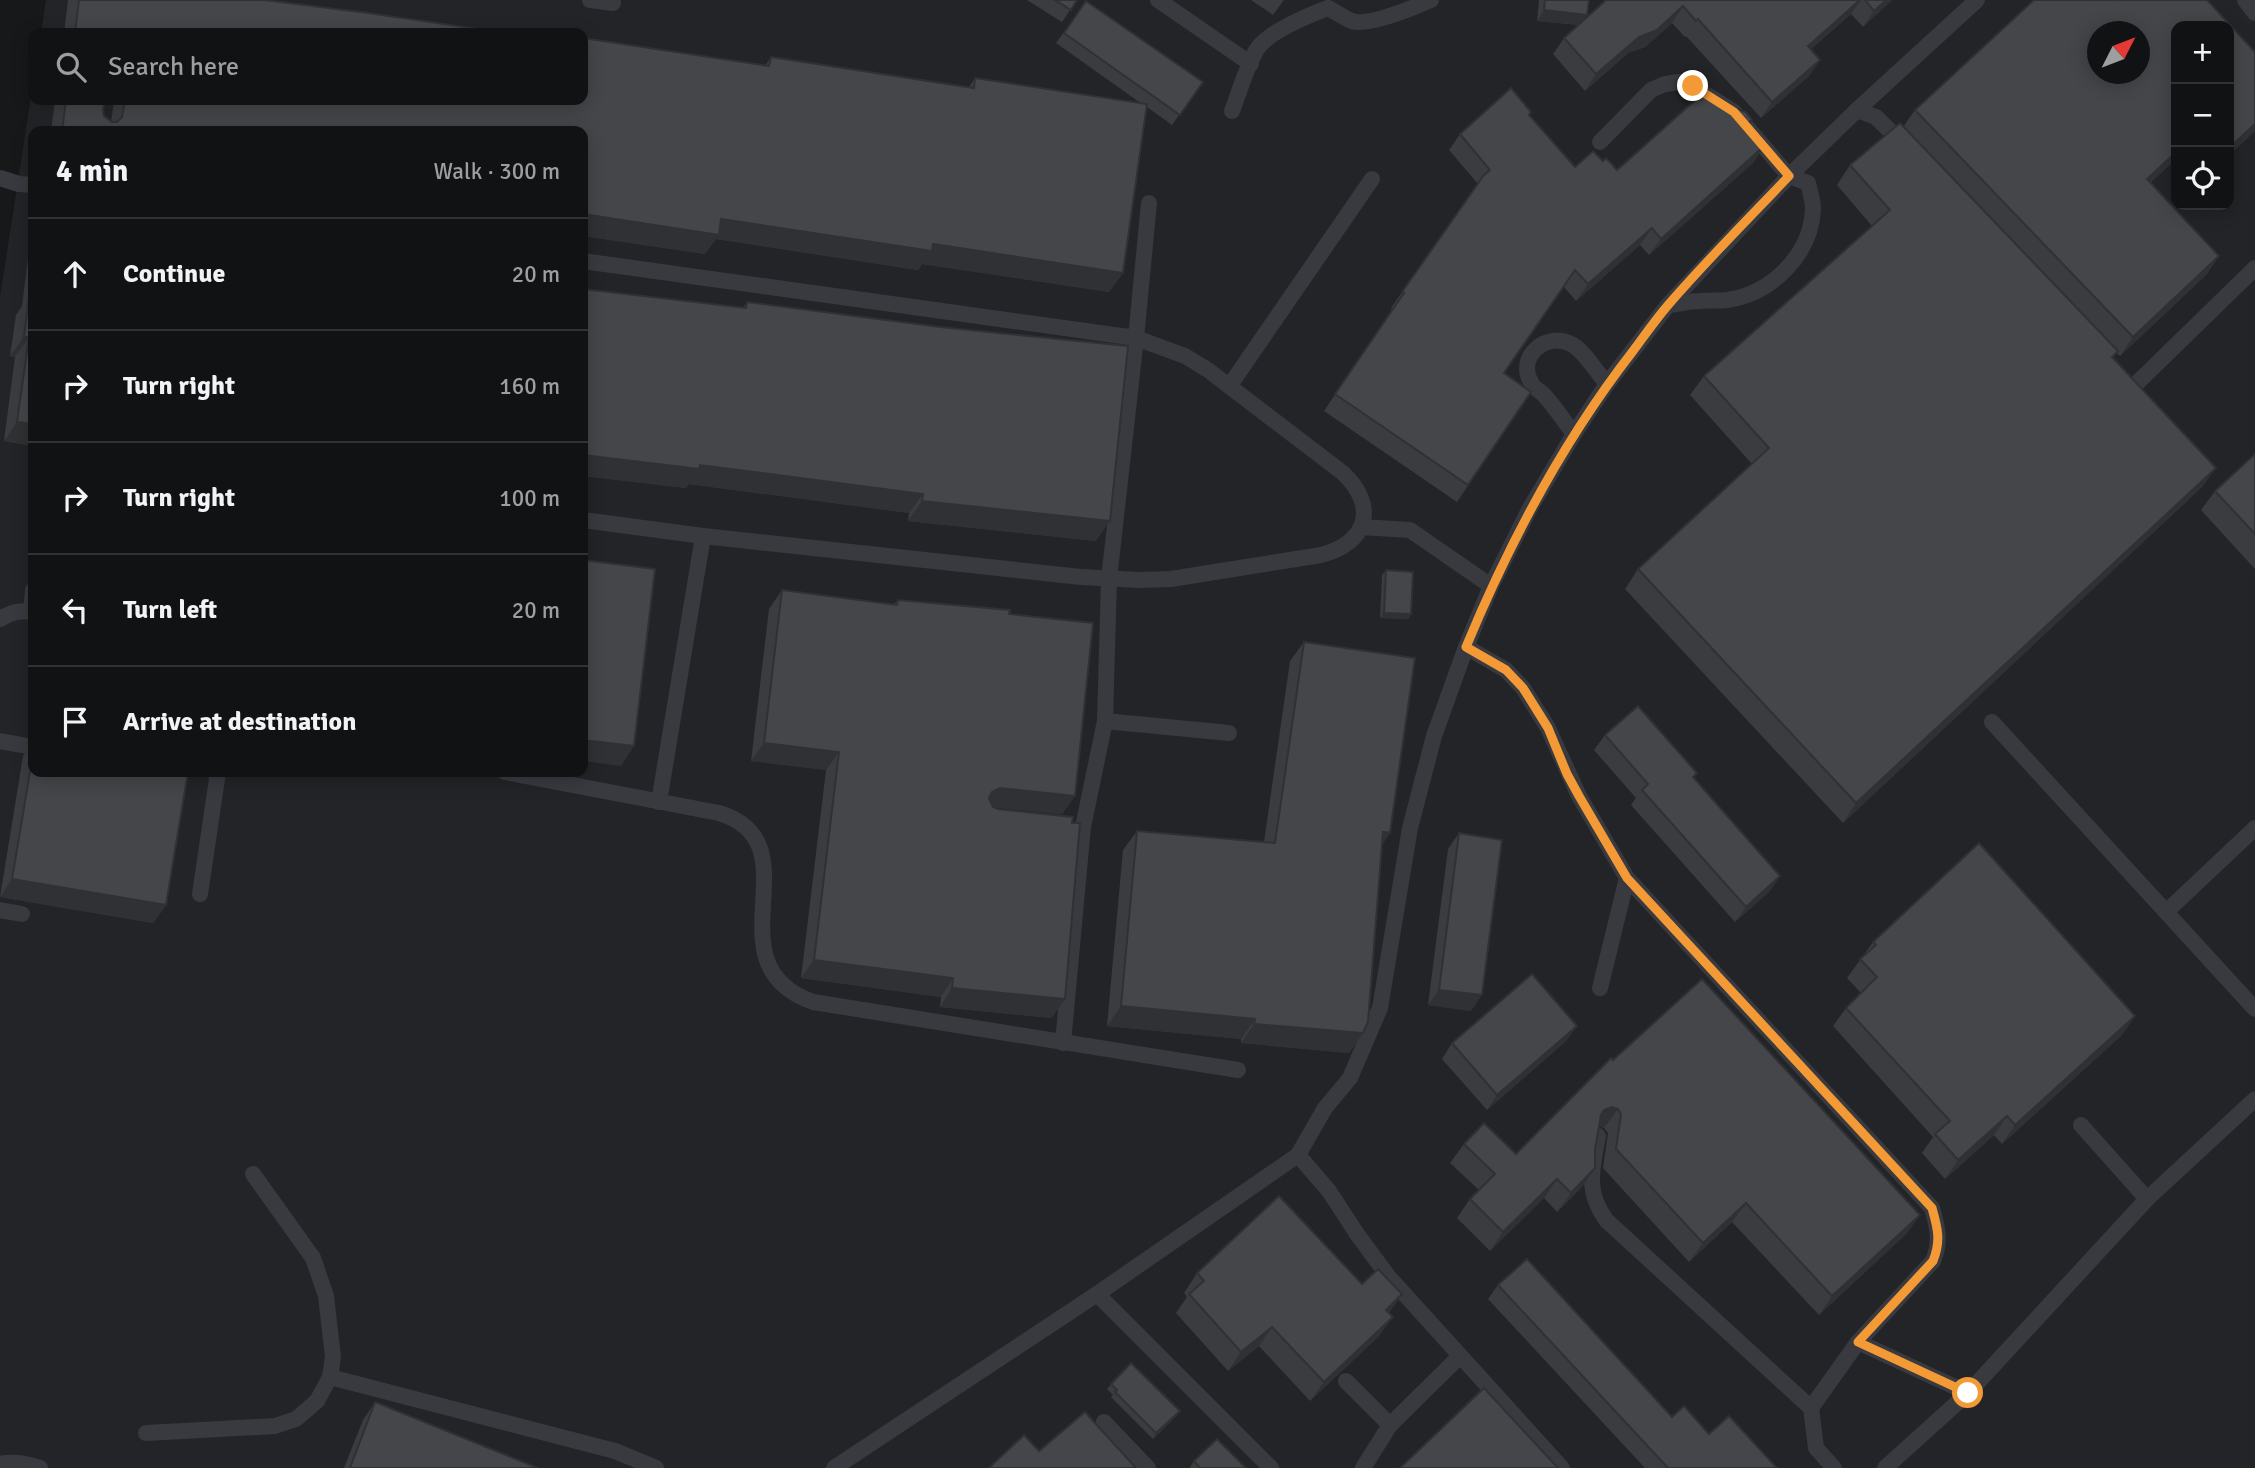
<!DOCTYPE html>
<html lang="en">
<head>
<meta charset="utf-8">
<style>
  body { margin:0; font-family:Signika,sans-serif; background:#1a1b1d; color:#f1f3f6 }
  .controls { position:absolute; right:21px; top:21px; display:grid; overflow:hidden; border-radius:14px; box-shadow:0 4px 18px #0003 }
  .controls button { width:63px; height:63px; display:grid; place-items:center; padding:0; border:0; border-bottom:2px solid #303234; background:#111214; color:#f1f3f6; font:35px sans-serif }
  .compass { position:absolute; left:2087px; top:21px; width:63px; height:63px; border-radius:50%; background:#111214; box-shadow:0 4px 18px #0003; rotate:48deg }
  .stop { position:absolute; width:21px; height:21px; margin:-16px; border:5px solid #f39936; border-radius:50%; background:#fff }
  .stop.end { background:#f39936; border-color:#fff; box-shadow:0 2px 7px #0008 }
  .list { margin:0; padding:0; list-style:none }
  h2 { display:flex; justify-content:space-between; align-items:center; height:91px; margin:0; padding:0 28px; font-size:30px }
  h2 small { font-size:23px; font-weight:400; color:#9c9ea0 }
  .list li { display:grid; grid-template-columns:46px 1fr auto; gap:21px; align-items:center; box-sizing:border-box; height:112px; padding:0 28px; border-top:2px solid #303234 }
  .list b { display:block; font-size:26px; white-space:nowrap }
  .list em { font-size:23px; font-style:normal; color:#9c9ea0 }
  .icon { flex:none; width:38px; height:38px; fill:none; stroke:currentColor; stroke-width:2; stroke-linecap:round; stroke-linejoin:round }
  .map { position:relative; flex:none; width:2255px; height:1468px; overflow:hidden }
  .search { position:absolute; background:#111214; box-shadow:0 4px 18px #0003; left:28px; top:28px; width:560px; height:77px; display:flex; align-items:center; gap:18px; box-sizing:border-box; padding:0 24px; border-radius:14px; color:#9c9ea0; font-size:26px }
  .panel { position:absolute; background:#111214; box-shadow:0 4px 18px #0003; left:28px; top:126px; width:560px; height:651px; border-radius:14px }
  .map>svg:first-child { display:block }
</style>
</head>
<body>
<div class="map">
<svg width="2255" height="1468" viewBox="0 0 2255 1468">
  <rect width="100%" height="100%" fill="#17181a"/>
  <path fill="#232427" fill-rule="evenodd" d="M46 0H2255V1468H0V297L33 84V100H583V33H41ZM2176 26H2229V205H2176ZM2098 32H2140V74H2098ZM33 131H583V772H33Z"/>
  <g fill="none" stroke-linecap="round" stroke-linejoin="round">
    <g stroke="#383a3f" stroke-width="16">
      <path d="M590 0 613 3"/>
      <path d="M1158 0 1251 64"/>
      <path d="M2245 0 2255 13"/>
      <path d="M1857 110 1876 117 1904 145"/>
      <path d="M1232 111C1240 91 1246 67 1257 49 1268 32 1309 15 1328 8 1336 12 1344 18 1352 21 1368 27 1415 7 1431 0"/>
      <path d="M1600 142 1651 90 1665 84 1679 82 1693 86 1734 112 1789 176 1808 183C1810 191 1813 201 1813 209 1811 255 1771 294 1727 300 1718 301 1709 300 1700 301 1689 301 1678 304 1668 305"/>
      <path d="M0 178 19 184 33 185"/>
      <path d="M583 261 1136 338 1185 356 1208 370 1343 473C1378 506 1368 543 1321 555L1171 579 1140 580 1081 577 703 536 583 520"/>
      <path d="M1230 385 1372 179"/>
      <path d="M2134 386 2255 268"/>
      <path d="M1574 434C1564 421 1555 407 1544 395 1540 391 1534 388 1532 384 1515 358 1545 331 1571 344 1583 349 1598 374 1607 384"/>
      <path d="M1361 527 1410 530 1491 586"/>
      <path d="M31 611 33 590"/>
      <path d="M0 619C11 612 20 610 33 612"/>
      <path d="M1466 647 1506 670 1523 688 1548 728 1579 796 1627 878 1932 1208C1938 1229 1941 1241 1933 1261L1858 1342 1811 1408"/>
      <path d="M1105 721 1229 733"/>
      <path d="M1992 722 2255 1009"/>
      <path d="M0 741 33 747"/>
      <path d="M505 772 719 813C818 843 706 964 813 1002L1238 1070"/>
      <path d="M659 802 703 536"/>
      <path d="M200 894 218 772"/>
      <path d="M0 910 22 914"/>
      <path d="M2166 912 2255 828"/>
      <path d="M1600 988 1627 878"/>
      <path d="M1063 1043 1083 827 1105 721 1109 579 1136 338 1149 203"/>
      <path d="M2081 1125 2147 1199"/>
      <path d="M1598 1136C1592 1170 1585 1190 1606 1220L1811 1408 1816 1448 1834 1468"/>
      <path d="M1298 1155 1329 1191 1357 1234 1388 1276 1562 1468"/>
      <path d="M1097 1294 1271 1468"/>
      <path d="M1858 1342 1968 1393"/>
      <path d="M330 1377 615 1451 656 1468"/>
      <path d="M1346 1381 1390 1425"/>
      <path d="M1104 1422 1148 1468"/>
      <path d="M146 1433 275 1426 296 1419 317 1401 330 1377 333 1357 326 1296 313 1258 253 1174"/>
      <path d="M0 1464C14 1461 26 1463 40 1468"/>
      <path d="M834 1468 1097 1294 1298 1155 1325 1108 1350 1078 1380 1008 1410 828 1434 736 1466 647 1491 586 1530 508 1574 434 1607 384 1668 305 1789 176 1857 110 1977 0"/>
      <path d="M1363 1468 1390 1425 1460 1356"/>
      <path d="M1885 1468 1968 1393 2147 1199 2255 1099"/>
    </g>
  </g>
  <g fill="#3a3c40" fill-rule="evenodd">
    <path d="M68 0H265L506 33H64Z"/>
    <path d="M1027 0H1077L1062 22Z"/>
    <path d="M1251 0H1284L1273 15Z"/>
    <path d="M1539 0H1589L1582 22 1606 0H1892L1863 27 1851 14 1811 49 1820 60 1809 76 1761 118 1686 36 1685 37 1672 23 1645 47 1628 53 1585 91 1553 54 1564 38 1579 25 1537 21Z"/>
    <path d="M2034 0H2207L2255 52V131L2229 155V26H2176V159L2150 183 2219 256 2206 275 2120 356 2117 353 2113 358 2216 468 2202 487 1843 823 1625 589 1638 569 1752 464 1690 395 1704 376 1872 226 1837 185 1850 165 1900 123 1903 127 1915 110ZM2097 32H2139V74H2097Z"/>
    <path d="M1086 1 1203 82 1172 125 1147 107 1123 273 1109 292 922 264 918 270 716 239 705 254 583 236V131H51L55 100H105L103 110 104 116 111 122 114 101V100H583L765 66 771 57 969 87 975 78 1142 104 1056 43Z"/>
    <path d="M1529 115 1575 167 1603 161 1617 170 1747 127 1764 146 1753 163 1649 255 1640 245 1576 301 1564 287 1504 373 1531 392 1457 502 1324 411 1392 309 1391 308 1478 184 1449 150 1460 134Z"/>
    <path d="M33 250V446L4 441 15 357 10 356 16 315 22 306 28 258Z"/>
    <path d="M583 289 743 308 747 302 1096 541 908 521 909 513 689 484 686 488 583 476Z"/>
    <path d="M2255 454V569L2201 510 2215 491Z"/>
    <path d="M1386 570 1411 614 1408 619 1380 618 1382 575Z"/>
    <path d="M782 590 894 604 898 600 1009 614 1075 796 1062 814 995 807 1052 1018 940 1007 941 997 801 978 826 770 751 761 769 609Z"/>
    <path d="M1304 642 1382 845 1363 1033 1349 1053 1241 1043V1039L1107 1026 1123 850 1137 831 1264 842 1290 661Z"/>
    <path d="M1605 735 1694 778 1780 876 1770 891 1735 922 1631 805 1636 798 1594 750Z"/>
    <path d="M33 742V772L166 905 153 923 0 897 23 756Z"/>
    <path d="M1459 833 1471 1011 1428 1005 1448 849Z"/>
    <path d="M1873 942 2135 1016 2122 1035 2002 1144 1994 1135 1945 1179 1922 1153 1933 1137 1833 1026 1846 1008 1861 993 1847 978Z"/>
    <path d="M1577 1026 1566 1041 1487 1110 1442 1059 1452 1043Z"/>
    <path d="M1613 1060 1920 1215 1906 1234 1819 1315 1732 1222 1689 1262 1603 1168 1608 1133 1604 1128 1599 1126 1582 1187 1557 1212 1544 1198 1490 1251 1457 1218 1470 1199 1479 1190 1450 1163 1464 1144 1516 1154Z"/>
    <path d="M1197 1273 1362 1284 1402 1294 1389 1313 1379 1336 1310 1401 1259 1346 1228 1371 1176 1313 1187 1297 1184 1293Z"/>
    <path d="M1498 1285 1672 1417 1777 1468H1645L1488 1299Z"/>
    <path d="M1111 1384 1176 1416 1153 1439 1111 1397 1113 1395 1107 1389Z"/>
    <path d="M375 1402 538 1468H344L363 1420Z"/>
    <path d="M1194 1461 1246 1468H1191L1190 1467Z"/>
  </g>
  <g fill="#303134">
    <path d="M1860 0H1861L1851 14 1796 62 1808 46Z"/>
    <path d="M1886 0H1892L1863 27 1874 11Z"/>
    <path d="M1683 6 1672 23 1645 47 1628 53 1585 91 1596 74 1639 37Z"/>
    <path d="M1544 10 1587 15 1580 25 1537 21Z"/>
    <path d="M1820 60 1809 76 1761 118 1772 102Z"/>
    <path d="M2255 124V131L2229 155V149L2230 147Z"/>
    <path d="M1764 146 1753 163 1649 255 1661 239Z"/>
    <path d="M2176 152V159L2134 198 2147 179Z"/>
    <path d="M583 214 721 219 933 244 1123 273 1109 292 922 264 918 270 716 239 705 254 583 236Z"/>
    <path d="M1652 228 1640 245 1576 301 1588 284Z"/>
    <path d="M2219 256 2206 275 2120 356 2133 337Z"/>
    <path d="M24 337H29L15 357 10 356Z"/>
    <path d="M17 422 33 424V446L4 441Z"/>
    <path d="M583 455 700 465 923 494 909 513 689 484 686 488 583 476Z"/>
    <path d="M2216 468 2202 487 1843 823 1856 803Z"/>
    <path d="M922 501 1110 521 1096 541 908 521Z"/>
    <path d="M1384 613 1411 614 1408 619 1380 618Z"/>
    <path d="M583 740 634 746 621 766 583 761Z"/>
    <path d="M764 743 839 752 826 770 751 761Z"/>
    <path d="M1000 788 1075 796 1062 814 987 807 992 792Z"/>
    <path d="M1383 832 1390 833 1377 853Z"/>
    <path d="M1780 876 1770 891 1735 922 1746 907Z"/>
    <path d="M12 879 166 905 153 923 0 897Z"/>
    <path d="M814 960 953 978 941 997 801 978Z"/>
    <path d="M952 988 1065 999 1052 1018 940 1007Z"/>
    <path d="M1439 990 1482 995 1471 1011 1428 1005Z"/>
    <path d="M1121 1006 1255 1019 1241 1039 1107 1026Z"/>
    <path d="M2135 1016 2122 1035 2002 1144 2015 1125Z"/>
    <path d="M1254 1024 1363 1033 1349 1053 1241 1043Z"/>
    <path d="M1577 1026 1566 1041 1487 1110 1497 1095Z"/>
    <path d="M1612 1107 1618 1109 1604 1128 1599 1126 1591 1129 1604 1110Z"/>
    <path d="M2007 1116 1994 1135 1945 1179 1958 1160Z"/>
    <path d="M1595 1168 1582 1187 1557 1212 1571 1193Z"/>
    <path d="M1557 1179 1544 1198 1490 1251 1503 1232Z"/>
    <path d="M1746 1203 1732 1222 1689 1262 1703 1243Z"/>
    <path d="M1920 1215 1906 1234 1819 1315 1832 1296Z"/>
    <path d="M1402 1294 1389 1313 1386 1310Z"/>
    <path d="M1393 1317 1379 1336 1310 1401 1324 1382Z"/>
    <path d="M1272 1327 1259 1346 1228 1371 1241 1352Z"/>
    <path d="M1180 1411 1176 1416 1153 1439 1156 1433Z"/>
  </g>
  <g fill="#44464a" stroke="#303134" stroke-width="2" fill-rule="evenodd">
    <path d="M79 0H265L368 13 506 33H75Z"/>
    <path d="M1055 0H1077L1071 10Z"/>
    <path d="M1545 0H1589L1587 15 1544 10Z"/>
    <path d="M1606 0H1860L1808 46 1820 60 1772 102 1698 19 1696 21 1683 6 1657 30 1639 37 1596 74 1564 38Z"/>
    <path d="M1865 0H1886L1874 11Z"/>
    <path d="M2034 0H2207L2255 52V124L2230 147 2229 145V26H2176V152L2147 179 2219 256 2133 337 1915 110ZM2097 32H2139V74H2097Z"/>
    <path d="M1086 1 1203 82 1180 115 1064 33Z"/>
    <path d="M583 38 769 66 771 57 974 88 975 78 1147 104 1123 273 933 244 932 251 721 219 719 235 583 214V131H62L66 100H105L103 110 104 116 112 122H117L122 117 125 100H583Z"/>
    <path d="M1511 88 1531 112 1529 115 1575 167 1593 151 1603 161 1606 158 1617 170 1701 95 1746 112 1752 120 1745 125 1764 146 1661 239 1652 228 1588 284 1575 270 1504 373 1531 392 1468 485 1335 394 1404 293 1402 292 1484 175 1490 170 1460 134Z"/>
    <path d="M1900 123 2118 351 2112 357 2216 468 1856 803 1638 569 1769 448 1704 376 1890 210 1850 165Z"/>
    <path d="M583 289 746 308 747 302 940 327 1128 346 1110 521 922 501 923 494 700 465 699 469 583 455Z"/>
    <path d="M29 296H33V424L17 422 29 337H24Z"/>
    <path d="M2255 454V534L2215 491Z"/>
    <path d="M583 560 655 569 634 746 583 740Z"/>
    <path d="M1386 570 1413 572 1411 614 1384 613Z"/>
    <path d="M782 590 897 605 898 600 1010 610 1009 614 1093 623 1075 796 1000 788 992 792 989 798 993 807 998 809 1073 817 1072 823H1080L1065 999 952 988 953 978 814 960 839 752 764 743Z"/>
    <path d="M1304 642 1415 658 1390 833 1383 832 1368 1022 1363 1033 1254 1024 1255 1019 1121 1006 1137 831 1275 843Z"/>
    <path d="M1638 706 1697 773 1693 777 1780 876 1746 907 1642 790 1648 784 1605 735Z"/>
    <path d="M33 754V772H188L166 905 12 879Z"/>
    <path d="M1459 833 1502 840 1482 995 1439 990Z"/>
    <path d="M1979 843 2135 1016 2015 1125 2007 1116 1958 1160 1935 1134 1950 1121 1846 1008 1877 977 1860 959 1876 945 1873 942Z"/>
    <path d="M1532 974 1577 1026 1497 1095 1452 1043Z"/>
    <path d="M1702 979 1920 1215 1832 1296 1746 1203 1703 1243 1616 1149 1621 1114 1618 1109 1612 1107 1604 1110 1601 1115 1595 1149V1168L1571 1193 1557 1179 1503 1232 1470 1199 1495 1174 1464 1144 1484 1123 1516 1154 1611 1058 1613 1060Z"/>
    <path d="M1279 1196 1362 1284 1378 1269 1402 1294 1386 1310 1393 1317 1324 1382 1272 1327 1241 1352 1189 1294 1204 1281 1197 1273Z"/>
    <path d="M1527 1259 1672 1417 1684 1406 1709 1434 1729 1416 1777 1468H1668L1498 1285Z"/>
    <path d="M1131 1363 1180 1411 1156 1433 1115 1392 1117 1390 1111 1384Z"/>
    <path d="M1484 1388 1558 1468H1400Z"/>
    <path d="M375 1402 538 1468H350Z"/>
    <path d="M1085 1412 1136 1468H989L1024 1435 1039 1451Z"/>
    <path d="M1217 1439 1246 1468H1200L1194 1461Z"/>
  </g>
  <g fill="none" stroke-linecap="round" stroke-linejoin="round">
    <path stroke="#f39936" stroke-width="9" d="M1693 86 1734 112 1789 176C1749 218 1707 260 1669 304 1656 319 1645 335 1633 351 1563 441 1510 541 1466 647L1506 670 1523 688 1548 728 1567 774 1579 796 1627 878 1932 1208C1938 1229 1941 1241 1933 1261L1858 1342 1968 1393"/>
  </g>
</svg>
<div class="controls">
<button>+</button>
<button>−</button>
<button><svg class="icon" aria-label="locate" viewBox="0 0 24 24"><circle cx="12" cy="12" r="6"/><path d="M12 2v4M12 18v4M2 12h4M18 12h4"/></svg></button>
</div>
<svg class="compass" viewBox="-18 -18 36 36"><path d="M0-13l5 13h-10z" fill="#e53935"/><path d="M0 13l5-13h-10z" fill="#9c9ea0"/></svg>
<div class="stop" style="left:1968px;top:1393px"></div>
<div class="stop end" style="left:1693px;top:86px"></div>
<div class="search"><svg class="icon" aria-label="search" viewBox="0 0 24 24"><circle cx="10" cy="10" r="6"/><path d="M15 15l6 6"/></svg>Search here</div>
<section class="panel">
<h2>4 min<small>Walk · 300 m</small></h2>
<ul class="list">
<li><svg class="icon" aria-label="ahead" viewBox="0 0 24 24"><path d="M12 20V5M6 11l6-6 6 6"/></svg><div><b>Continue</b></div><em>20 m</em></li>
<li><svg class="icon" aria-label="right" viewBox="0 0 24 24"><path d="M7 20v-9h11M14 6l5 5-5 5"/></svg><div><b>Turn right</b></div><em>160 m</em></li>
<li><svg class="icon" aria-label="right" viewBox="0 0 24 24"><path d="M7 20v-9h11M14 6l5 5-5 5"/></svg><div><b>Turn right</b></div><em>100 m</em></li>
<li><svg class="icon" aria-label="left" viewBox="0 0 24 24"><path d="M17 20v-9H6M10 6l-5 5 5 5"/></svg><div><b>Turn left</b></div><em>20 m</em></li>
<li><svg class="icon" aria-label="arrive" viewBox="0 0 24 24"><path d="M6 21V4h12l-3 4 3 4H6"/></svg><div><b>Arrive at destination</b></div></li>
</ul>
</section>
</div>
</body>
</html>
